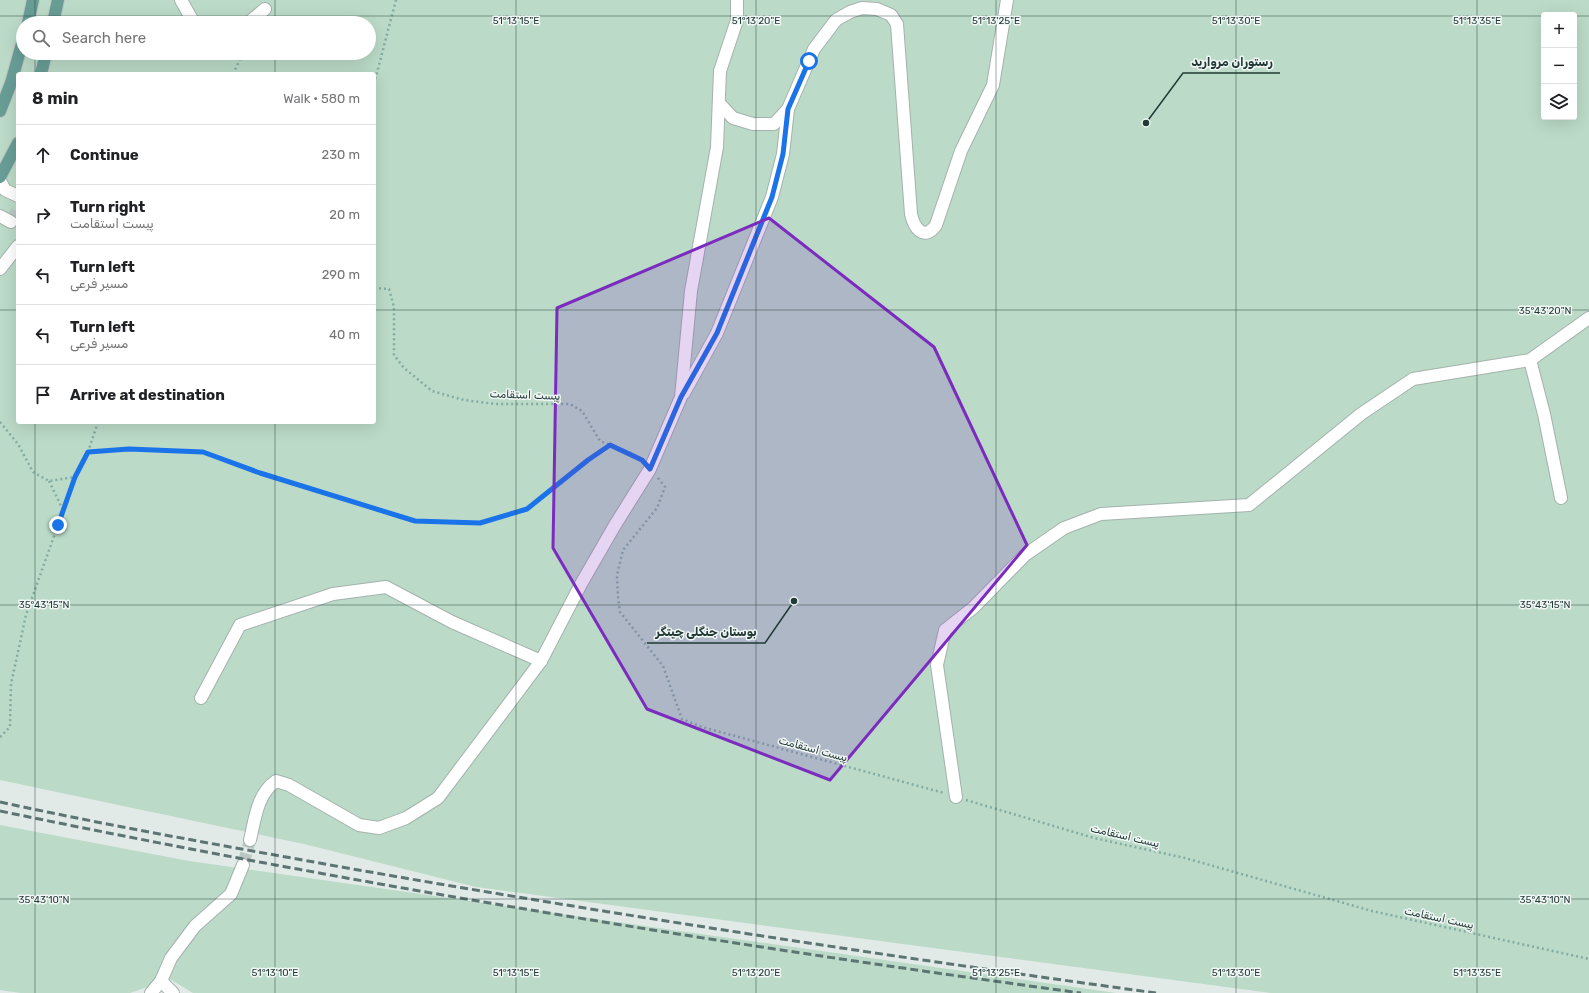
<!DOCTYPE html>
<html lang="en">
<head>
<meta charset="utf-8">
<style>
  body { margin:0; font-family:Rubik,"Noto Naskh Arabic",sans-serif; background:#f6f6f6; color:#202124 }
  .controls { position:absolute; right:12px; top:12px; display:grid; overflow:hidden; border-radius:4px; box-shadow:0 4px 16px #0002 }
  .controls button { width:36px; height:36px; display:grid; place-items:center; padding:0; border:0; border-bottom:1px solid #e0e0e0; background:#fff; color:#202124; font:20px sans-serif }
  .stop { position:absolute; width:12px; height:12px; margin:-9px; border:3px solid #1a73e8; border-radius:50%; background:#fff }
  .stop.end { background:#1a73e8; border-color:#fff; box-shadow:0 1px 4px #0008 }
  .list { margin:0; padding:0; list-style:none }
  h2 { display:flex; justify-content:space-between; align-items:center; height:52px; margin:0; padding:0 16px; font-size:17px }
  h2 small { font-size:13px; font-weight:400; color:#757577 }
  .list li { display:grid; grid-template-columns:26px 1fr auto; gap:12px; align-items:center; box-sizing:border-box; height:60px; padding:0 16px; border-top:1px solid #e0e0e0 }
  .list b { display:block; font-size:15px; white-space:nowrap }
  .list p { margin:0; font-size:13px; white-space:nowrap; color:#757577 }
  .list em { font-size:13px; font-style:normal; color:#757577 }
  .icon { flex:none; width:22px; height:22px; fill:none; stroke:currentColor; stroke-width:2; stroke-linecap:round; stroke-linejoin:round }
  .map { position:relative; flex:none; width:1589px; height:993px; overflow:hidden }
  .search { position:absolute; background:#fff; box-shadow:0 4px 16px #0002; left:16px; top:16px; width:360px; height:44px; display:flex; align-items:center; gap:10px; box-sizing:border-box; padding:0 14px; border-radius:22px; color:#757577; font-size:15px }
  .panel { position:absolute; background:#fff; box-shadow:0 4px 16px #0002; left:16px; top:72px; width:360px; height:352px; border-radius:4px }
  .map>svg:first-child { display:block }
</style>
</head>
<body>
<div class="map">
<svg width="1589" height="993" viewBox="0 0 1589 993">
  <rect width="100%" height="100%" fill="#e1eae7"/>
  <g fill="#bbdac7" fill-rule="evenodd">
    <path d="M0 0H1589V993H1271L476 887 304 844 0 780ZM1544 15H1574V117H1544ZM23 23H369V53H23ZM18 74H374V422H18Z"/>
    <path d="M0 825 189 861 1116 993H193L170 979 130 993H21L0 990Z"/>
  </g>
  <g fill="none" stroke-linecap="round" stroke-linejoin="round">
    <g stroke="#bbc7c4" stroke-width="12" stroke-dasharray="12 6" stroke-linecap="butt">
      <path d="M11 222 18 209"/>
      <path d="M243 865 250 840"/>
    </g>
    <g stroke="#a4b2ae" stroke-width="14">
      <g id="minor">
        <path d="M181 0 194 23"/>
        <path d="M248 23 265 9"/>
        <path d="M211 53H213"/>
        <path d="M719 103 733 118 753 124H774L788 109"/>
        <path d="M0 181 5 190 18 196"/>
        <path d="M0 216 11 222"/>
        <path d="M0 269 18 246"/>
        <path d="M1530 360 1544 414 1561 498"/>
        <path d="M684 393 717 333 772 197 783 154 788 109 814 49 836 20 850 12 862 8 877 9 891 15 897 24 911 214C914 228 924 242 936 225L961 151 993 85 1007 0"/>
        <path d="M201 698 240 625 333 594 386 587 452 622 541 661"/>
        <path d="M956 797 937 665 945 630 973 608 1025 555 1064 528 1101 514 1249 505 1361 414 1413 379 1530 360 1589 318"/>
        <path d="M250 840C255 819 257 794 276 781L289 785 359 825 379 828 406 818 438 798 541 661 581 584 615 525 650 469 681 397 691 291 717 147 720 71 737 20V0"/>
        <path d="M161 981 173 993"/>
        <path d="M151 993 161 981 171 958 195 926 231 894 243 865"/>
      </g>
    </g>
    <g stroke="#bdc4c3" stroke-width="14">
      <g id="major">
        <path d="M28 23 33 0"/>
        <path d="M53 23 58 0"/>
        <path d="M41 74 46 53"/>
        <path d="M0 111 11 83 23 40"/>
        <path d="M0 177 18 143"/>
      </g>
    </g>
    <g stroke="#83aca4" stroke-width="2.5" stroke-dasharray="2 3" stroke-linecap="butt">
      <path d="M233 74 243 53"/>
      <path d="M374 84 396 0"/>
      <path d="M374 288 389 289 394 307V355L404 368 432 391 464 400 495 404H570L582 411 600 441 631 453 643 460"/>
      <path d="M0 422 18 444 33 472 49 481 75 477"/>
      <path d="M98 422 88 452 129 449 203 452 261 473 415 521 480 523 527 509 588 460 610 445"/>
      <path d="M658 478 665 487 657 508 623 550 617 575 618 597 620 612 663 666 682 719 702 727 944 793"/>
      <path d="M49 481 63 510"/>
      <path d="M0 737 10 727 11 684 26 615 75 477 88 452"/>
      <path d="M966 800 1094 838 1185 858 1372 911 1589 959"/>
    </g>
    <use href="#minor" stroke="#fff" stroke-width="12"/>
    <use href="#major" stroke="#689d96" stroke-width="12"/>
    <g stroke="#5d7572" stroke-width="3" stroke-dasharray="8 4" stroke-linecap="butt">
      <path d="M0 802C115 827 231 847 347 868 616 915 886 956 1156 993"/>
      <path d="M0 811C358 885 719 944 1081 993"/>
    </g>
  </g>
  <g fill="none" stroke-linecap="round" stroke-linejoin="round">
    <path stroke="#1a73e8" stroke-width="5" d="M58 525 75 477 88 452 129 449 203 452 260 473 415 521 480 523 527 509 588 460 610 445 642 460 650 469 681 397 717 333 772 197 783 154 788 109 809 61"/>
  </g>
  <path fill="#7b2cbf" fill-opacity="0.2" stroke="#7b2cbf" stroke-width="3" stroke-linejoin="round" d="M769 218 934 347 1027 545 830 780 647 709 553 548 557 308Z"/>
  <path fill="none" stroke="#223a36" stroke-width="1" stroke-opacity="0.45" d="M35 0V23M275 0V23M516 0V993M756 0V993M996 0V993M1236 0V993M1477 0V993M0 16H1544M1574 16H1589M35 53V74M275 53V74M0 310H18M374 310H1589M35 422V993M275 422V993M0 605H1589M0 899H1589"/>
  <g text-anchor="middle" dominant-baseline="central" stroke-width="3" stroke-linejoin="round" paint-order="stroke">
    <g font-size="11" fill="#223a36" stroke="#f1f7f5">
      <text transform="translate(525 395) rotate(2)">پیست استقامت</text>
      <text transform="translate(813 749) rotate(15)">پیست استقامت</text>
      <text transform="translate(1125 836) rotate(13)">پیست استقامت</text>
      <text transform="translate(1439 918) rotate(12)">پیست استقامت</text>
    </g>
  </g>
  <g font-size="10" text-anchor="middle" fill="#223a36" stroke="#f1f7f5" stroke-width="3" stroke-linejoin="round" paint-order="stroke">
    <text x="516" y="24">51°13'15"E</text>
    <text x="756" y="24">51°13'20"E</text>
    <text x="996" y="24">51°13'25"E</text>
    <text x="1236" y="24">51°13'30"E</text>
    <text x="1477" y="24">51°13'35"E</text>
    <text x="1545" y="314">35°43'20"N</text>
    <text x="44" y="608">35°43'15"N</text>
    <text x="1545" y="608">35°43'15"N</text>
    <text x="44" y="903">35°43'10"N</text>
    <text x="1545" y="903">35°43'10"N</text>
    <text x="275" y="976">51°13'10"E</text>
    <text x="516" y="976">51°13'15"E</text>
    <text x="756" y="976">51°13'20"E</text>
    <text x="996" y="976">51°13'25"E</text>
    <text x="1236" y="976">51°13'30"E</text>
    <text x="1477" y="976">51°13'35"E</text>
  </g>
  <path fill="none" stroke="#223a36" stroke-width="1.5" d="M1146 123L1183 73H1280M794 601L765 643H647"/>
  <g fill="#223a36" stroke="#f1f7f5" stroke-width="1.5">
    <circle cx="1146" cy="123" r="4"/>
    <circle cx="794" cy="601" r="4"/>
  </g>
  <g font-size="12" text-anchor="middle" font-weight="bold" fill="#223a36" stroke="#f1f7f5" stroke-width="3" stroke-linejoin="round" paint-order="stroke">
    <text x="1232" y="66">رستوران مروارید</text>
    <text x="706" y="636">بوستان جنگلی چیتگر</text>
  </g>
</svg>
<div class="controls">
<button>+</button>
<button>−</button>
<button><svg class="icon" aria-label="layers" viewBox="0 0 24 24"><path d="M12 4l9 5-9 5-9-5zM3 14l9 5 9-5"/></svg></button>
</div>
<div class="stop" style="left:809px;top:61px"></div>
<div class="stop end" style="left:58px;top:525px"></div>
<div class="search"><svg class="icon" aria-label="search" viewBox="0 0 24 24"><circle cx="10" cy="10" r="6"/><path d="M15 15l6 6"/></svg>Search here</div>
<section class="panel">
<h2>8 min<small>Walk · 580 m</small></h2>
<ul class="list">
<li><svg class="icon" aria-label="ahead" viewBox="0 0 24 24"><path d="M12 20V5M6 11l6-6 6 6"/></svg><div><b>Continue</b></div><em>230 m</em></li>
<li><svg class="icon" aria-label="right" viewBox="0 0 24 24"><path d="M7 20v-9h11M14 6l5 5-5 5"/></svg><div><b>Turn right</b><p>پیست استقامت</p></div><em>20 m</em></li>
<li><svg class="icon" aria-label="left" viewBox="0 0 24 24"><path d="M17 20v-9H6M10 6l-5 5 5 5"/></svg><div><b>Turn left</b><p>مسیر فرعی</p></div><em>290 m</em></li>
<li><svg class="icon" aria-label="left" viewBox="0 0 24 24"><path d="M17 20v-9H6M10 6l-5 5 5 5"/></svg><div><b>Turn left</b><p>مسیر فرعی</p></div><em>40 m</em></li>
<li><svg class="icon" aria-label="arrive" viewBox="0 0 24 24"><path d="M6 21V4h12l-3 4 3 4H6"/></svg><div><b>Arrive at destination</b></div></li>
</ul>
</section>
</div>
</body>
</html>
